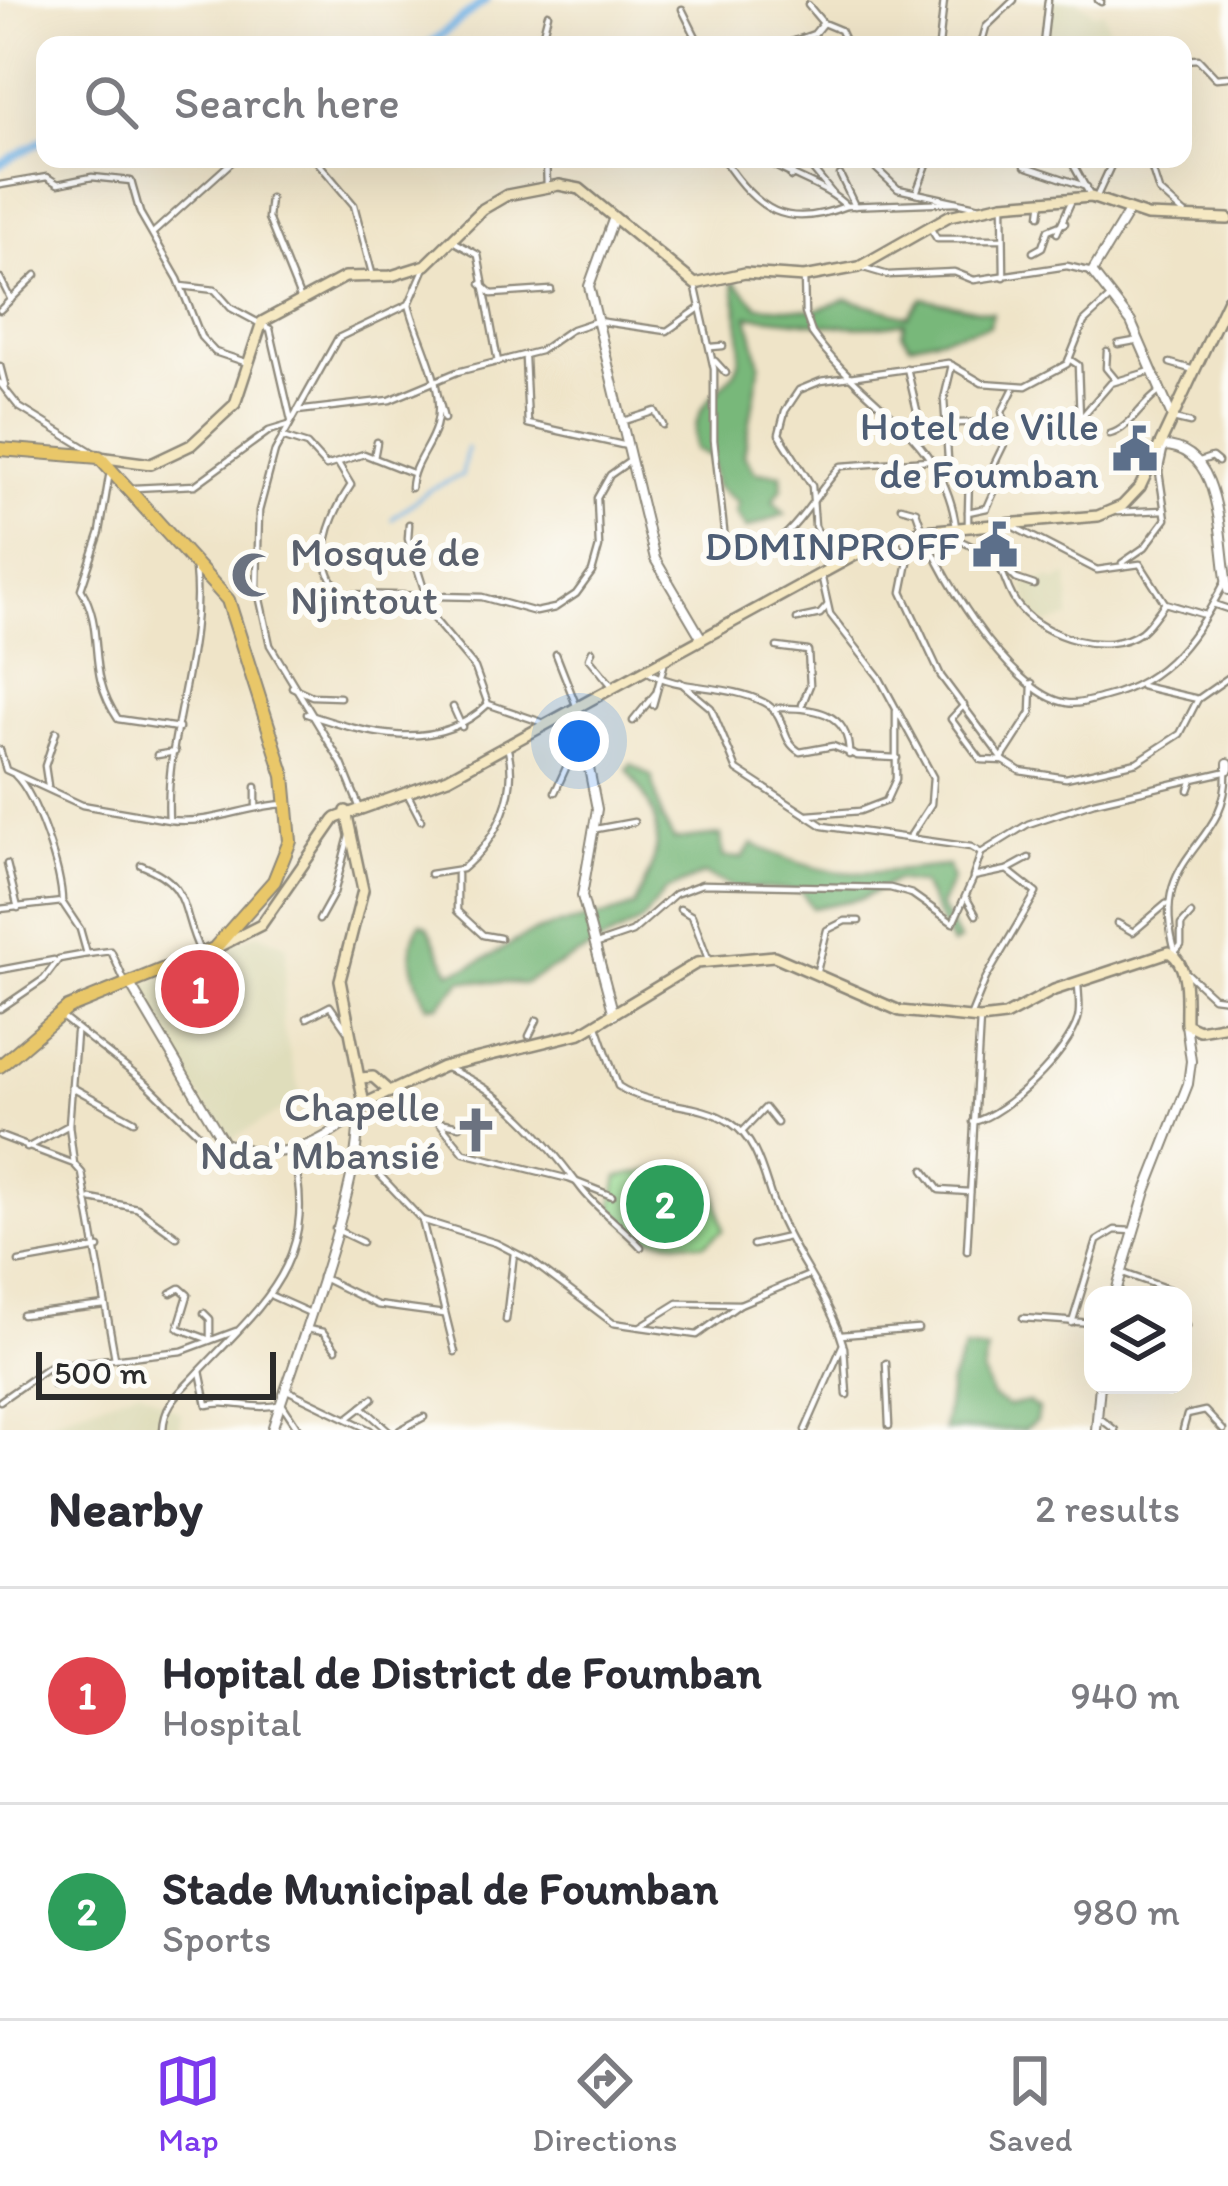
<!DOCTYPE html>
<html lang="en">
<head>
<meta charset="utf-8">
<style>
  body { margin:0; font-family:Itim,sans-serif; background:#f7f7f7; color:#2b2b33 }
  .controls { position:absolute; right:36px; bottom:36px; display:grid; overflow:hidden; border-radius:24px; box-shadow:0 12px 48px #0002 }
  .controls button { width:108px; height:108px; display:grid; place-items:center; padding:0; border:0; border-bottom:3px solid #e1e1e2; background:#fff; color:#2b2b33; font:60px sans-serif }
  .scale { position:absolute; left:36px; bottom:30px; width:240px; box-sizing:border-box; padding-left:12px; border:6px solid #2b2b2b; border-top:0; font-size:33px; line-height:42px; white-space:nowrap; color:#2b2b2b; -webkit-text-stroke:9px #fdfcf7; paint-order:stroke }
  .you { position:absolute; left:579px; top:741px; width:42px; height:42px; margin:-30px; border:9px solid #fff; border-radius:50%; background:#1a73e8; box-shadow:0 0 0 18px #1a73e833 }
  .badge { display:grid; place-items:center; width:78px; height:78px; border-radius:50%; background:#7c3aed; color:#fff; font-size:39px; font-weight:700 }
  .pin { position:absolute; translate:-50% -50%; border:6px solid #fff; box-shadow:0 3px 12px #0006 }
  .list { margin:0; padding:0; list-style:none }
  h2 { display:flex; justify-content:space-between; align-items:center; height:156px; margin:0; padding:0 48px; font-size:51px }
  h2 small { font-size:39px; font-weight:400; color:#7c7c81 }
  .list li { display:grid; grid-template-columns:78px 1fr auto; gap:36px; align-items:center; box-sizing:border-box; height:216px; padding:0 48px; border-top:3px solid #e1e1e2 }
  .list b { display:block; font-size:45px; white-space:nowrap }
  .list p { margin:0; font-size:39px; white-space:nowrap; color:#7c7c81 }
  .list em { font-size:39px; font-style:normal; color:#7c7c81 }
  .icon { flex:none; width:66px; height:66px; fill:none; stroke:currentColor; stroke-width:2; stroke-linecap:round; stroke-linejoin:round }
  .map { position:relative; flex:none; width:1228px; height:1430px; overflow:hidden }
  .search { position:absolute; background:#fff; box-shadow:0 12px 48px #0002; left:36px; right:36px; top:36px; height:132px; display:flex; align-items:center; gap:30px; box-sizing:border-box; padding:0 42px; border-radius:24px; color:#7c7c81; font-size:45px }
  .sheet { height:588px; background:#fff }
  nav { display:flex; justify-content:space-around; align-items:center; box-sizing:border-box; height:168px; border-top:3px solid #e1e1e2; background:#fff; font-size:33px; color:#7c7c81 }
  nav a { display:grid; justify-items:center; gap:6px }
  nav .on { color:#7c3aed }
  .map>svg:first-child { display:block }
</style>
</head>
<body>
<div class="map">
<svg width="1228" height="1430" viewBox="0 0 1228 1430">
  <rect width="100%" height="100%" fill="#fdfcf7"/>
  <filter id="ink" filterUnits="userSpaceOnUse"><feTurbulence type="fractalNoise" baseFrequency=".00833" numOctaves="2"/><feDisplacementMap in="SourceGraphic" scale="24" xChannelSelector="R" yChannelSelector="G"/><feConvolveMatrix kernelMatrix="1 2 1 2 8 2 1 2 1" color-interpolation-filters="sRGB"/></filter>
  <filter id="wash" filterUnits="userSpaceOnUse"><feTurbulence type="fractalNoise" baseFrequency=".004" numOctaves="4" result="noise"/><feDisplacementMap in="SourceGraphic" scale="48" xChannelSelector="R" yChannelSelector="G"/><feGaussianBlur stdDeviation="2.7" result="paint"/><feColorMatrix in="noise" values="0 0 0 0 0 0 0 0 0 0 0 0 0 0 0 0 0 1.4 0 .05"/><feComposite in="paint" operator="in"/></filter>
  <g filter="url(#wash)">
    <rect width="100%" height="100%" fill="#efe4c8"/>
    <g fill="#dfddbb">
      <path d="M1051 0H1077L1094 13 1104 11 1111 38 1106 45H1045Z"/>
      <path d="M1068 575 1070 617 1046 625 1033 618 1024 584 1052 578 1054 582Z"/>
      <path d="M258 933 287 946 282 1024 302 1099 230 1140 221 1134 136 988Z"/>
      <path d="M139 1389 181 1413 180 1430H24Z"/>
    </g>
    <path fill="#96d88f" stroke="#60825d" stroke-width="3" d="M662 1169 700 1176 714 1185 723 1230 704 1244 643 1237 612 1208 618 1177Z"/>
    <g fill="#78b87a" stroke="#527252" stroke-width="3">
      <path d="M733 280 758 306 816 310 847 299 908 316 922 298 993 313 989 326 910 344 902 333 904 322C851 334 800 319 748 316L760 365 744 455 756 472 781 474 782 488 773 501 785 514 746 529 735 512 738 503 715 486 710 456 695 450C690 390 734 393 740 357 743 335 736 303 733 280Z"/>
      <path d="M631 764 652 777 662 819 674 840 721 835 723 857 742 858 753 844C837 884 860 873 948 866L952 880 940 906 960 941 952 945 922 884 896 880 863 898 812 908 801 891 733 887 704 874 665 891 642 921 523 984 462 980 439 1005 428 1006C415 982 402 946 421 923L428 927 450 972C485 966 510 939 543 929 574 920 604 919 634 906 664 845 668 826 627 769Z"/>
      <path d="M965 1348 987 1351 983 1373 992 1397 1008 1406 1028 1402 1038 1409 1036 1421 1024 1430H944L950 1383Z"/>
    </g>
    <g fill="none" stroke-linecap="round" stroke-linejoin="round">
      <path stroke="#71b2e5" stroke-width="3" d="M392 519 429 490 462 475 467 448"/>
      <g stroke="#71b2e5" stroke-width="8">
        <path d="M428 45 486 0"/>
        <path d="M0 164 45 139"/>
      </g>
    </g>
  </g>
  <g filter="url(#ink)">
    <g fill="none" stroke-linecap="round" stroke-linejoin="round">
      <g stroke="#8d887a" stroke-width="9">
        <g id="minor">
          <path d="M1098 0 1101 2"/>
          <path d="M808 5 823 23 840 30 847 45"/>
          <path d="M682 9 700 45"/>
          <path d="M540 45 548 14"/>
          <path d="M783 45 814 34 823 23"/>
          <path d="M939 45 944 0"/>
          <path d="M981 45 986 27 1014 0"/>
          <path d="M1043 45 1048 0"/>
          <path d="M1183 60 1198 59 1216 78 1228 77"/>
          <path d="M315 159 354 205 373 277"/>
          <path d="M546 159 547 187"/>
          <path d="M723 159C758 211 786 230 846 206"/>
          <path d="M764 159C789 177 827 186 846 206L957 202"/>
          <path d="M866 159 898 189 980 207"/>
          <path d="M1070 159 1091 197"/>
          <path d="M1025 166 1087 187"/>
          <path d="M1151 166 1159 191 1186 215"/>
          <path d="M840 175 855 206"/>
          <path d="M791 177 796 160H805L832 193"/>
          <path d="M0 185 47 177 58 184 92 177 131 181 140 213 178 279 201 337 215 352 245 362"/>
          <path d="M916 193 929 159"/>
          <path d="M270 198 268 218 301 300"/>
          <path d="M1096 198 1114 159"/>
          <path d="M1003 205 1004 277"/>
          <path d="M1040 215 1042 200"/>
          <path d="M929 226 937 239H1001"/>
          <path d="M154 232 235 159"/>
          <path d="M1057 233 1071 202"/>
          <path d="M453 241 478 255 498 362"/>
          <path d="M1033 252 1042 247 1048 230 1065 223"/>
          <path d="M864 268 888 275 954 272 974 280 1067 266 1092 272"/>
          <path d="M804 277 805 313 812 333C861 404 944 434 956 527"/>
          <path d="M0 278 11 300"/>
          <path d="M481 284 492 294 551 290"/>
          <path d="M695 284 714 369V440L726 549C779 573 811 496 841 466L929 460"/>
          <path d="M181 286 215 290 231 308 270 329 291 420"/>
          <path d="M409 304C418 342 447 386 436 426 430 448 412 464 411 488"/>
          <path d="M0 310 36 275"/>
          <path d="M1118 344 1140 340"/>
          <path d="M711 347 723 346"/>
          <path d="M1107 351 1106 368 1116 380"/>
          <path d="M525 358 528 424 627 446"/>
          <path d="M1069 359 1078 365 1080 419 1111 383 1151 371"/>
          <path d="M715 361 726 373"/>
          <path d="M1170 363 1194 370"/>
          <path d="M0 366 5 385"/>
          <path d="M907 368 918 415 916 438"/>
          <path d="M0 383 19 407 94 453"/>
          <path d="M438 396 444 419"/>
          <path d="M297 411 390 400 457 372 540 351 570 330 597 321 667 331 701 307"/>
          <path d="M1173 419 1190 423"/>
          <path d="M621 422 655 411 663 425"/>
          <path d="M1110 434C1129 429 1141 405 1158 393"/>
          <path d="M282 437 307 445 326 466 364 454 412 473"/>
          <path d="M946 440 956 423 1002 422"/>
          <path d="M374 458 377 442"/>
          <path d="M1200 461 1212 457 1218 462"/>
          <path d="M339 465 351 485C330 517 310 560 342 594L482 597 536 612 555 608 576 594 592 572 599 547 597 498 610 475 630 461"/>
          <path d="M949 474 944 399 952 365"/>
          <path d="M952 474 975 475 995 490 987 508 968 512V526"/>
          <path d="M109 477 100 532 81 589C107 632 84 669 118 719L179 728"/>
          <path d="M986 481 1008 436 1002 412 1013 390"/>
          <path d="M134 488 195 485 269 431 289 425"/>
          <path d="M901 507 916 511C932 563 1009 695 1067 703 1079 705 1093 700 1104 697 1168 681 1196 636 1226 580"/>
          <path d="M968 512 969 476"/>
          <path d="M1117 512 1165 510"/>
          <path d="M409 524 408 539 433 618 475 668 488 704 541 722"/>
          <path d="M993 525 987 553C1008 569 1003 589 1020 608 1045 637 1106 657 1141 632 1150 625 1158 612 1165 603"/>
          <path d="M1012 526 1097 570 1140 564 1165 603 1205 615"/>
          <path d="M942 532 986 553"/>
          <path d="M902 535 909 557 902 592 941 676 1004 761 1020 771 1066 778 1137 762 1180 734 1198 699 1228 678"/>
          <path d="M998 561 1016 579 1034 585"/>
          <path d="M1122 563 1145 547 1166 519 1159 472 1165 445"/>
          <path d="M835 566 815 526 812 486 779 434 785 411 799 390 821 381 948 363 982 383 1026 386 1067 364 1084 322 1112 296"/>
          <path d="M195 569C204 655 164 735 169 820 212 825 244 806 285 804"/>
          <path d="M821 574 830 614 879 677 933 777 931 804 911 835"/>
          <path d="M1213 604 1228 609"/>
          <path d="M797 619 820 614 827 606"/>
          <path d="M777 647 808 651 810 685 802 705"/>
          <path d="M592 651 589 658 613 687"/>
          <path d="M556 654 576 705"/>
          <path d="M645 670C679 692 726 683 763 702 789 715 778 739 800 752L833 746 857 756 897 758"/>
          <path d="M680 682 711 708 737 770 823 826 971 847 981 853 973 877 1007 870 1036 893 986 978 971 1015"/>
          <path d="M1141 686 1198 699"/>
          <path d="M292 687 312 696 340 697"/>
          <path d="M653 705 664 665"/>
          <path d="M964 705 951 719 981 760 1004 761"/>
          <path d="M453 707 462 727"/>
          <path d="M776 708C810 707 850 710 849 755"/>
          <path d="M307 714C367 734 436 754 487 705"/>
          <path d="M633 721 655 694"/>
          <path d="M0 750 6 770 82 805 169 820"/>
          <path d="M157 755 175 752"/>
          <path d="M1002 758 1031 713 1032 683"/>
          <path d="M15 775C36 795 62 872 62 902"/>
          <path d="M48 786 45 766 56 732"/>
          <path d="M256 787V805"/>
          <path d="M1189 790 1193 779"/>
          <path d="M555 792 580 737"/>
          <path d="M407 793 421 820"/>
          <path d="M359 806 342 764 270 645 257 586 259 511 275 451 338 338 409 304 426 265"/>
          <path d="M808 815 860 811 886 801 896 779V711"/>
          <path d="M596 829 634 822"/>
          <path d="M981 853 1028 824 1094 802 1228 771"/>
          <path d="M7 864 18 908"/>
          <path d="M141 865C194 886 179 910 201 953"/>
          <path d="M1007 870 1029 858"/>
          <path d="M430 874 462 869C498 839 520 791 507 746"/>
          <path d="M457 874V911L483 935 500 938"/>
          <path d="M967 899 976 915"/>
          <path d="M0 909 62 902 80 929 87 954 111 951 125 982"/>
          <path d="M680 909 692 916 708 959"/>
          <path d="M319 920 334 893 349 836"/>
          <path d="M1117 923 1133 932 1166 904"/>
          <path d="M594 945 632 932 675 894 702 884 890 888 912 894 953 923 973 879"/>
          <path d="M1175 952 1181 945V925L1191 914"/>
          <path d="M1176 954C1145 853 1228 849 1226 773"/>
          <path d="M0 970 54 960"/>
          <path d="M817 971 827 930 845 921H859"/>
          <path d="M1187 973 1213 997 1228 999"/>
          <path d="M0 1009 44 979 59 959 87 954"/>
          <path d="M63 1018 147 1084 212 1147 223 1143"/>
          <path d="M307 1018 330 1006 348 1032"/>
          <path d="M597 1026 618 1086C653 1109 697 1100 731 1123 760 1142 764 1182 777 1212 795 1258 829 1296 843 1344L805 1430"/>
          <path d="M529 1036 537 1020"/>
          <path d="M448 1069C505 1091 545 1140 580 1187 596 1209 623 1227 641 1247"/>
          <path d="M72 1087 134 1121"/>
          <path d="M391 1092 439 1122 464 1153 569 1179 612 1196"/>
          <path d="M439 1122 460 1126"/>
          <path d="M973 1122C1007 1114 1068 1053 1078 1019 1081 1007 1078 993 1078 981"/>
          <path d="M743 1131 765 1108 777 1123"/>
          <path d="M0 1136 74 1164 82 1173 115 1358"/>
          <path d="M27 1148 69 1125"/>
          <path d="M358 1152 422 1220 455 1352"/>
          <path d="M74 1164 69 1125 76 1033"/>
          <path d="M924 1170 939 1190 970 1192"/>
          <path d="M91 1199 137 1208 177 1237"/>
          <path d="M422 1220 496 1243 531 1261 613 1323 697 1335 740 1304 807 1276"/>
          <path d="M335 1229 362 1242"/>
          <path d="M753 1245 788 1237"/>
          <path d="M967 1251 980 1019"/>
          <path d="M19 1262 99 1248"/>
          <path d="M1123 1273 1168 1289V1295"/>
          <path d="M321 1277 377 1305 444 1314"/>
          <path d="M171 1293 180 1288 188 1295 178 1328 210 1340"/>
          <path d="M272 1296 310 1313"/>
          <path d="M204 1313 210 1319V1340"/>
          <path d="M22 1315 105 1305"/>
          <path d="M1023 1318 1093 1323"/>
          <path d="M1183 1318 1186 1326"/>
          <path d="M506 1320 514 1253"/>
          <path d="M1072 1323 1097 1241 1115 1230 1133 1231"/>
          <path d="M641 1326 678 1303 740 1304"/>
          <path d="M307 1329 323 1332 336 1349"/>
          <path d="M841 1335 918 1329"/>
          <path d="M844 1347 847 1395"/>
          <path d="M886 1363 889 1426"/>
          <path d="M50 1366 54 1385"/>
          <path d="M200 1371 207 1405C235 1399 254 1412 282 1404L299 1430"/>
          <path d="M289 1391 370 1430"/>
          <path d="M0 1401 50 1366 182 1351 236 1331"/>
          <path d="M362 1407 373 1398"/>
          <path d="M1097 1416 1115 1430"/>
          <path d="M348 1418 362 1407 388 1430"/>
          <path d="M163 1430C164 1405 178 1394 195 1376 263 1303 321 1262 292 1151"/>
          <path d="M400 1430 424 1417"/>
          <path d="M1183 1430 1187 1415 1205 1411 1223 1430"/>
        </g>
      </g>
      <g stroke="#8d887a" stroke-width="12">
        <g id="tertiary">
          <path d="M1129 211 1092 272 1131 322 1173 419"/>
          <path d="M614 217 589 286 655 559 702 639"/>
          <path d="M1160 446C1226 443 1218 546 1228 590"/>
          <path d="M577 707 597 809 582 896 614 1015"/>
          <path d="M1228 763V769"/>
          <path d="M130 984 224 1143C288 1166 321 1143 371 1104"/>
          <path d="M1115 1295 1146 1191 1188 1084 1191 1061 1186 1024"/>
          <path d="M272 1430C293 1362 368 1170 357 1108"/>
          <path d="M1096 1430 1100 1385"/>
        </g>
      </g>
      <g stroke="#8d887a" stroke-width="14">
        <g id="secondary">
          <path d="M99 457 151 464 191 445 235 404 262 322 345 277 391 276 426 265 483 209 507 195 559 185 580 189 695 284 745 273 804 277 859 267 949 216 1003 204 1091 197 1147 216 1228 219"/>
          <path d="M346 811 363 890 340 980 364 1104 442 1067 581 1033 697 963 774 956 900 1011 980 1019 1005 1016 1054 990 1169 952C1191 966 1185 1000 1186 1024L1199 1030 1228 1025"/>
          <path d="M336 818 448 778 879 542 923 531 1098 516 1122 506 1140 487 1228 299"/>
          <path d="M214 949 261 925 334 820"/>
          <path d="M360 1078 373 1077 390 1092"/>
        </g>
      </g>
      <g stroke="#8d887a" stroke-width="16">
        <path id="trunk" d="M0 449 99 457 228 600 284 776 290 841 274 881 214 949 68 1008 0 1066"/>
      </g>
      <use href="#minor" stroke="#fff" stroke-width="4.5"/>
      <use href="#tertiary" stroke="#fff" stroke-width="8"/>
      <use href="#secondary" stroke="#f6e9c3" stroke-width="9"/>
      <use href="#trunk" stroke="#e9c769" stroke-width="12"/>
    </g>
  </g>
  <defs>
    <g id="civic-bare" transform="scale(3.6)"><path d="M-.6-6.5H3V-4.5H.6V-3L4-1V1h2V6H-6V1h2V-1L-.6-3ZM-1.2 2.5V6h2.4V2.5Z" fill="#5c6f8a" stroke="#fdfcf7" stroke-width="2.5" paint-order="stroke"/></g>
    <g id="mosque-bare" transform="scale(3.6)"><path d="M3.5-4.9A6 6 0 1 0 3.5 4.9A5 5 0 1 1 3.5-4.9Z" fill="#6b7280" stroke="#fdfcf7" stroke-width="2.5" paint-order="stroke"/></g>
    <g id="church-bare" transform="scale(3.6)"><path d="M-1.2-6h2.4v3.5h3.3v2.4h-3.3V6h-2.4V-.1h-3.3v-2.4h3.3Z" fill="#6b7280" stroke="#fdfcf7" stroke-width="2.5" paint-order="stroke"/></g>
  </defs>
  <g fill-rule="evenodd">
    <use href="#civic-bare" x="1135" y="449"/>
    <use href="#civic-bare" x="995" y="545"/>
    <use href="#mosque-bare" x="254" y="575"/>
    <use href="#church-bare" x="476" y="1130"/>
  </g>
  <g text-anchor="middle" dominant-baseline="central" stroke-width="12" stroke-linejoin="round" paint-order="stroke">
    <g font-size="42" fill="#4e5e75" stroke="#fdfcf7" text-anchor="end">
      <text x="1099" y="425">Hotel de Ville<tspan x="1099" dy="48">de Foumban</tspan></text>
      <text x="959" y="545">DDMINPROFF</text>
    </g>
    <g font-size="42" fill="#5b616d" stroke="#fdfcf7" text-anchor="start">
      <text x="290" y="551">Mosqué de<tspan x="290" dy="48">Njintout</tspan></text>
      <text x="440" y="1106" text-anchor="end">Chapelle<tspan x="440" dy="48">Nda' Mbansié</tspan></text>
    </g>
  </g>
</svg>
<div class="controls">
<button><svg class="icon" aria-label="layers" viewBox="0 0 24 24"><path d="M12 4l9 5-9 5-9-5zM3 14l9 5 9-5"/></svg></button>
</div>
<div class="scale">500 m</div>
<div class="you"></div>
<div class="pin badge" style="left:200px;top:989px;background:#e0444e">1</div>
<div class="pin badge" style="left:665px;top:1204px;background:#2e9e5b">2</div>
<div class="search"><svg class="icon" aria-label="search" viewBox="0 0 24 24"><circle cx="10" cy="10" r="6"/><path d="M15 15l6 6"/></svg>Search here</div>
</div>
<section class="sheet">
<h2>Nearby<small>2 results</small></h2>
<ul class="list">
<li><span class="badge" style="background:#e0444e">1</span><div><b>Hopital de District de Foumban</b><p>Hospital</p></div><em>940 m</em></li>
<li><span class="badge" style="background:#2e9e5b">2</span><div><b>Stade Municipal de Foumban</b><p>Sports</p></div><em>980 m</em></li>
</ul>
</section>
<nav>
<a class="on"><svg class="icon" aria-label="map" viewBox="0 0 24 24"><path d="M3 6l6-2 6 2 6-2v14l-6 2-6-2-6 2zM9 4v14M15 6v14"/></svg>Map</a>
<a><svg class="icon" aria-label="directions" viewBox="0 0 24 24"><path d="M12 3l9 9-9 9-9-9zM9 14v-3h6M13 9l2 2-2 2"/></svg>Directions</a>
<a><svg class="icon" aria-label="saved" viewBox="0 0 24 24"><path d="M7 4h10v16l-5-4-5 4z"/></svg>Saved</a>
</nav>
</body>
</html>
